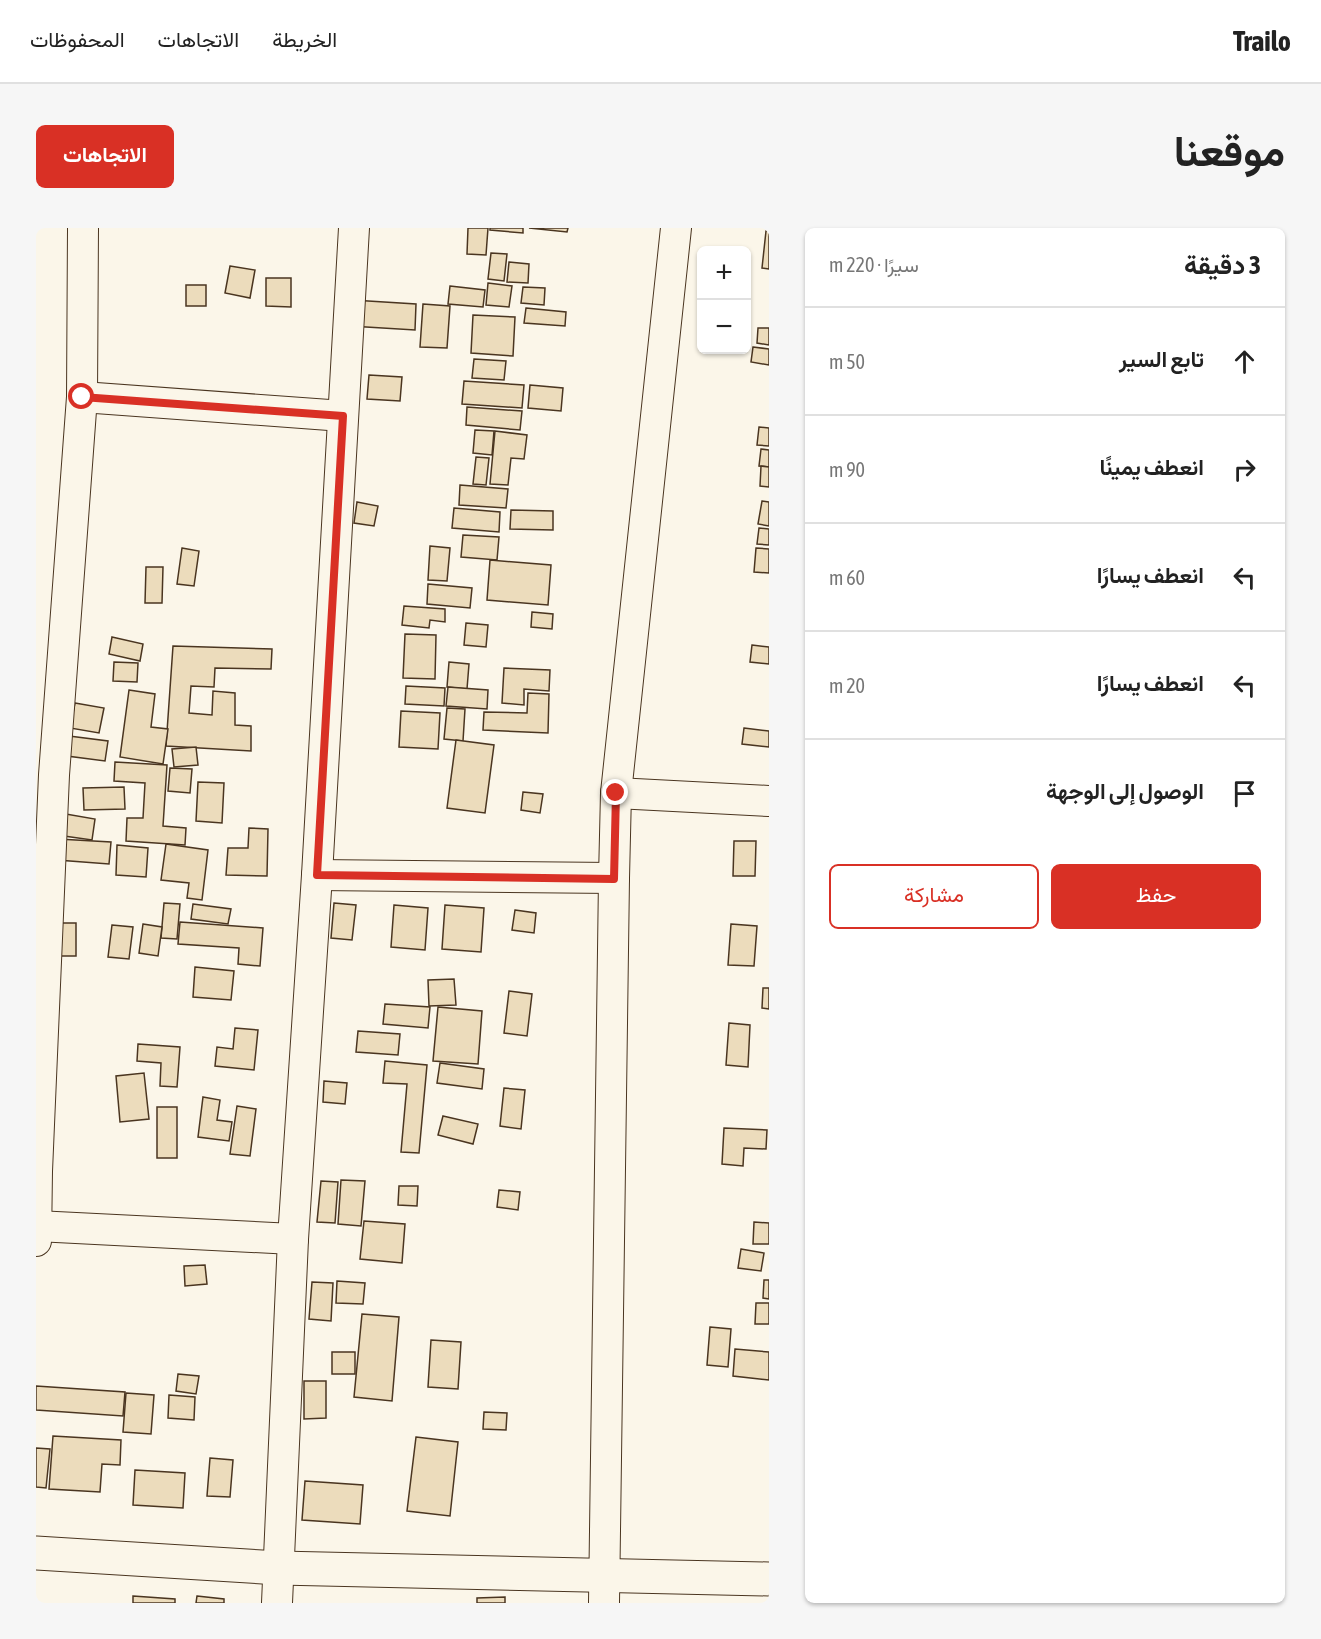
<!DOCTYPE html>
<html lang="ar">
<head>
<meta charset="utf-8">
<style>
  body { margin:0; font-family:"Asap Condensed",Vazirmatn,sans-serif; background:#f6f6f6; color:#222; direction:rtl }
  .controls { position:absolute; right:18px; top:18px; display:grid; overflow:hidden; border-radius:9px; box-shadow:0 2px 4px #0004 }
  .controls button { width:54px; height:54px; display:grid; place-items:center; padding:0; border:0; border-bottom:2px solid #e0e0e0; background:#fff; color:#222; font:30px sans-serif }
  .stop { position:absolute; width:18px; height:18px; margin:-14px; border:4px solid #d93025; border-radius:50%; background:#fff }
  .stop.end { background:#d93025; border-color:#fff; box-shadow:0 2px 6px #0008 }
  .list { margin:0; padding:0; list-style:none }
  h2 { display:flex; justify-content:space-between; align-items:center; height:78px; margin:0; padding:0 24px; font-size:26px }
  h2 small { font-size:20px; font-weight:400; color:#767676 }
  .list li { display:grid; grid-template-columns:39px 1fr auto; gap:18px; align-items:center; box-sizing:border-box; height:108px; padding:0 24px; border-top:2px solid #e0e0e0 }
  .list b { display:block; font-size:22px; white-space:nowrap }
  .list em { font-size:20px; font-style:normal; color:#767676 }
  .actions { display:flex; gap:12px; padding:18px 24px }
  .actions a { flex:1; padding:14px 0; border:2px solid #d93025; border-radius:9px; text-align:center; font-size:21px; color:#d93025 }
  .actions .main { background:#d93025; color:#fff }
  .icon { flex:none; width:33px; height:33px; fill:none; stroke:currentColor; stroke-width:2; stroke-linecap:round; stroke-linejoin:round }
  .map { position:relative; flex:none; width:733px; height:1375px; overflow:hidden; direction:ltr; border-radius:9px }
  header { display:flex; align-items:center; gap:36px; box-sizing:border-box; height:84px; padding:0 30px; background:#fff; border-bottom:2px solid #e0e0e0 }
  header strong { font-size:28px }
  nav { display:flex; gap:33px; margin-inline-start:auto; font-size:21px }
  .intro { display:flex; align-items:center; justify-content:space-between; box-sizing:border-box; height:144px; padding:0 36px }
  h1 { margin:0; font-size:42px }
  .button { padding:15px 27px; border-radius:9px; background:#d93025; color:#fff; font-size:21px; font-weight:700 }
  main { display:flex; gap:36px; padding:0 36px }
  aside { flex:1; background:#fff; border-radius:9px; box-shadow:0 2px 4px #0004 }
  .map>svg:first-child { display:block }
</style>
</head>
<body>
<header>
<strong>Trailo</strong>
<nav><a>الخريطة</a><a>الاتجاهات</a><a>المحفوظات</a></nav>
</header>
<div class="intro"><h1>موقعنا</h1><a class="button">الاتجاهات</a></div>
<main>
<aside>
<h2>3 دقيقة<small>سيرًا · 220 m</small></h2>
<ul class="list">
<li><svg class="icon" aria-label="ahead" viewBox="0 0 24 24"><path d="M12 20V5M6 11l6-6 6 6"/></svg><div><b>تابع السير</b></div><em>50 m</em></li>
<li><svg class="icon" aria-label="right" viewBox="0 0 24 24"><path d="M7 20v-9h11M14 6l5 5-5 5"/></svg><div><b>انعطف يمينًا</b></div><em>90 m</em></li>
<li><svg class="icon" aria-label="left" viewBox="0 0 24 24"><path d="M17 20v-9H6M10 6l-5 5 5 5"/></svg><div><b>انعطف يسارًا</b></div><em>60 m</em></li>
<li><svg class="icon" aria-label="left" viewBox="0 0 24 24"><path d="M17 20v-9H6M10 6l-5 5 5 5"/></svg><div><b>انعطف يسارًا</b></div><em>20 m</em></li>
<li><svg class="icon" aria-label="arrive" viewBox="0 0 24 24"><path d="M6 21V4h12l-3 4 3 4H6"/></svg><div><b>الوصول إلى الوجهة</b></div></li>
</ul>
<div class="actions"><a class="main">حفظ</a><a>مشاركة</a></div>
</aside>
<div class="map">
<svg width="733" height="1375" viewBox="0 0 733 1375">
  <rect width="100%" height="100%" fill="#fbf6e9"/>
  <g fill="#ecdcbc" stroke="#4a3520" stroke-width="1.5">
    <path d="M432 0H452L450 27 431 26Z"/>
    <path d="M454 0H487V5L454 2Z"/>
    <path d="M493 0H532L531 4Z"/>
    <path d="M730 3H733V41L726 40Z"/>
    <path d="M455 25 471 26 468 53 452 51Z"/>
    <path d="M473 34 493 36 492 55 471 54Z"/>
    <path d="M194 38 219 42 214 70 189 65Z"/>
    <path d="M230 50H255V79L230 78Z"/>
    <path d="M452 55 476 58 473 79 450 77Z"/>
    <rect x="150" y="57" width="20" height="21"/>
    <path d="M414 58 449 62 447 79 412 76Z"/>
    <path d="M487 59 509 60 508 77 485 75Z"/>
    <path d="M316 72 380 76 379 102 314 98Z"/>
    <path d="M387 76 414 78 411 120 384 119Z"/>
    <path d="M490 80 530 84 529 98 488 95Z"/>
    <path d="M437 87 479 89 477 128 435 125Z"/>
    <path d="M722 100H733V117L721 115Z"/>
    <path d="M717 119 733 121V137L715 134Z"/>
    <path d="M438 131 470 133 468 152 436 150Z"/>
    <path d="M333 147 366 149 364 173 331 171Z"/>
    <path d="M428 153 488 157 486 180 426 176Z"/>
    <path d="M494 157 527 160 525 183 492 180Z"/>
    <path d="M431 179 486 183 484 202 430 197Z"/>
    <path d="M723 199 733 200V218L721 217Z"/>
    <path d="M439 202 458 203 456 227 437 225Z"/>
    <path d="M459 203 491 207 488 231 475 230 472 257 454 256Z"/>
    <path d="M725 221 733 222V239L723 238Z"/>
    <path d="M440 229 453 230 450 257 437 256Z"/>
    <path d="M725 238 733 239V259L724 258Z"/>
    <path d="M424 257 472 261 470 280 423 277Z"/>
    <path d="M726 273 733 274V298L722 296Z"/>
    <path d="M321 274 342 278 338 298 318 295Z"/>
    <path d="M418 280 464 284 463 304 416 300Z"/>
    <path d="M475 282 517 283V302L474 301Z"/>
    <path d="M723 300 733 301V317L721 316Z"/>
    <path d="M427 307 463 309 461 332 425 329Z"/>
    <path d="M394 318 414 320 411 353 392 352Z"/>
    <path d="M146 320 163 323 158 358 141 356Z"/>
    <path d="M720 320 733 321V345L718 344Z"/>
    <path d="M454 332 515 337 512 377 451 372Z"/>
    <path d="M110 339H127L126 375H109Z"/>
    <path d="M392 356 436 360 434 380 391 376Z"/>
    <path d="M368 378 409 381V394L394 392 393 400 366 397Z"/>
    <path d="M496 384 517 386 516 401 495 399Z"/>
    <path d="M430 395 452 397 450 419 428 417Z"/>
    <path d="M369 406 400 407 399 451 367 450Z"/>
    <path d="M76 409 107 416 104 433 73 426Z"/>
    <path d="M716 417 733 419V436L714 434Z"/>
    <path d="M137 418 236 421 235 441 179 440 178 459 155 458 153 485 176 487 177 463 199 465V497L215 498V523L130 518Z"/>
    <path d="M78 434 102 435 101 454 77 453Z"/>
    <path d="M413 434 433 436 431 461 411 459Z"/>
    <path d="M468 440 514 442 513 463 488 461V477L466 475Z"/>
    <path d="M370 458 409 460 408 478 369 476Z"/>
    <path d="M412 459 452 462 451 481 410 478Z"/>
    <path d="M93 462 119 466 115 499 132 501 127 536 84 529Z"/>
    <path d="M492 465 513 466 512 505 447 502 448 484 491 485Z"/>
    <path d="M39 475 68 480 63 505 34 500Z"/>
    <path d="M411 480 429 481 427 513 408 511Z"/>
    <path d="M365 483 404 485 402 521 363 519Z"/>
    <path d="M708 500 733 503V519L706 516Z"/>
    <path d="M33 508 72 513 69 533 31 528Z"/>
    <path d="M420 512 458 517 449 585 411 580Z"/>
    <path d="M160 519 162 537 138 539 136 521Z"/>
    <path d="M79 534 131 537 127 598 150 600 149 617 90 613 91 590H107L109 555 78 553Z"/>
    <path d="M134 540 156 541 154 565 132 563Z"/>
    <path d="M162 554 188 555 186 595 160 593Z"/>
    <path d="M88 559 89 581 48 582 47 560Z"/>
    <path d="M487 564 507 566 504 585 485 582Z"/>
    <path d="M24 585 59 591 56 612 21 607Z"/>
    <path d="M213 600 232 601 231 648 190 647 192 620H212Z"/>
    <path d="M22 611 75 614 73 636 21 632Z"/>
    <path d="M698 613H720L719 648H697Z"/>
    <path d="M130 616 172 622 166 672 151 670 153 655 125 652Z"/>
    <path d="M81 617 112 620 110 649 80 647Z"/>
    <path d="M128 675 144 676 141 711 125 710Z"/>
    <path d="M298 675 320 677 316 712 295 710Z"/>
    <path d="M157 676 195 681 192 696 155 691Z"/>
    <path d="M358 677 392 680 389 722 355 719Z"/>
    <path d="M409 677 448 680 445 724 406 721Z"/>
    <path d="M479 682 500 685 498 705 476 702Z"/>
    <path d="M144 694 227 700 224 738 202 736 203 720 142 716Z"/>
    <path d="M19 695H40V728H18Z"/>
    <path d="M107 696 126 699 122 728 103 725Z"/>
    <path d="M695 696 721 698 718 738 692 737Z"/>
    <path d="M76 697 97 699 93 731 72 729Z"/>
    <path d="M159 739 198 743 195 772 157 769Z"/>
    <path d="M418 751 420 777 393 778 392 752Z"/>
    <path d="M727 760H733V781L726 780Z"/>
    <path d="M473 763 496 766 491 808 468 805Z"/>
    <path d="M349 776 394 779 392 800 347 796Z"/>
    <path d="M402 779 446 783 442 836 397 833Z"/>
    <path d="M693 795 714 797 712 839 690 837Z"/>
    <path d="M199 800 222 802 218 842 179 838 181 819 197 821Z"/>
    <path d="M322 803 364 806 362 827 320 824Z"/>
    <path d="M102 816 144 819 141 859 124 858 125 835 101 833Z"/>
    <path d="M349 833 391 837 383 925 365 924 371 856 347 855Z"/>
    <path d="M404 835 448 841 446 861 401 855Z"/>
    <path d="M108 845 113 891 84 894 80 848Z"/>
    <path d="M288 853 311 855 309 876 287 874Z"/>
    <path d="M468 860 489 862 485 901 464 898Z"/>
    <path d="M167 869 184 872 181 892 196 894 193 913 162 909Z"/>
    <path d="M201 878 220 881 214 928 194 926Z"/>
    <rect x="121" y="879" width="20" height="51"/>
    <path d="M407 888 442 896 437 916 402 907Z"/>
    <path d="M688 900 731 902 730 921 708 920 707 938 686 936Z"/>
    <path d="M305 952 329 953 325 998 302 996Z"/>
    <path d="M285 953 302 954 299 995 281 994Z"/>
    <path d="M363 958H382L381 978 362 977Z"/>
    <path d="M463 962 484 964 482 982 461 979Z"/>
    <path d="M328 993 369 996 366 1035 324 1031Z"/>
    <path d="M718 994 733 995V1016H717Z"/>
    <path d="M705 1021 728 1025 725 1043 702 1040Z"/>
    <path d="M169 1037 171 1056 149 1058 148 1038Z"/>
    <path d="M728 1052H733V1071L727 1070Z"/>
    <path d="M301 1053 329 1055 327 1076 300 1075Z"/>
    <path d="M276 1054 297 1055 295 1093 273 1091Z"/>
    <path d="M720 1075H733V1096H719Z"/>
    <path d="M326 1086 363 1089 356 1173 318 1169Z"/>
    <path d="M674 1099 695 1101 692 1139 671 1137Z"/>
    <path d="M395 1112 425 1114 422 1161 392 1159Z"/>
    <path d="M699 1121 733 1124V1152L697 1148Z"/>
    <rect x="296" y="1124" width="23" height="22"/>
    <path d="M142 1146 163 1148 160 1166 140 1163Z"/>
    <path d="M268 1153H290V1190L268 1191Z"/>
    <path d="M0 1158 89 1164 87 1188 0 1182Z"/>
    <path d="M90 1165 118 1167 115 1206 87 1204Z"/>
    <path d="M133 1167 159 1169 158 1192 132 1190Z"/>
    <path d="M448 1184 471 1185 470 1202 447 1201Z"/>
    <path d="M17 1208 85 1212 84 1237 66 1236 64 1264 13 1261Z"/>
    <path d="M380 1209 422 1214 414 1288 371 1283Z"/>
    <path d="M0 1220 14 1221 10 1260 0 1259Z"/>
    <path d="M174 1230 197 1232 194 1269 171 1268Z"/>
    <path d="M99 1242 149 1245 147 1280 97 1277Z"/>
    <path d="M269 1253 327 1257 324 1296 266 1292Z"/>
    <path d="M97 1368 139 1371V1375H97Z"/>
    <path d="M161 1368 188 1371V1375H160Z"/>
    <path d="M469 1369V1375H441V1370Z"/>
  </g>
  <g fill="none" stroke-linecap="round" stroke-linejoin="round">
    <g stroke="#4a3520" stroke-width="32">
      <g id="minor">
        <path d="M46 169 307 188"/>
        <path d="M580 565 733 573"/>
        <path d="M281 647 578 650"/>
        <path d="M0 998 257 1011"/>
        <path d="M0 1013 1 943 18 547 46 169 47 0"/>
        <path d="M241 1375 257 1011 281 647 318 0"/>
        <path d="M568 1375 578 650 580 565 640 0"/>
      </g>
    </g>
    <g stroke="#4a3520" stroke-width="35">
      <path id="tertiary" d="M0 1325 243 1340 733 1351"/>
    </g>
    <use href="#minor" stroke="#fbf6e9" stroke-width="30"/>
    <use href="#tertiary" stroke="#fbf6e9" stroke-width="33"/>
  </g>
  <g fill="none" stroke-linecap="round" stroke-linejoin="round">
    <path stroke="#d93025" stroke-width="8" d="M46 169 307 188 281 647 578 651 580 565"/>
  </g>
</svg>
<div class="controls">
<button>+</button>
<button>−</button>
</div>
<div class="stop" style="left:46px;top:169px"></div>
<div class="stop end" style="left:580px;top:565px"></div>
</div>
</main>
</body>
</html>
